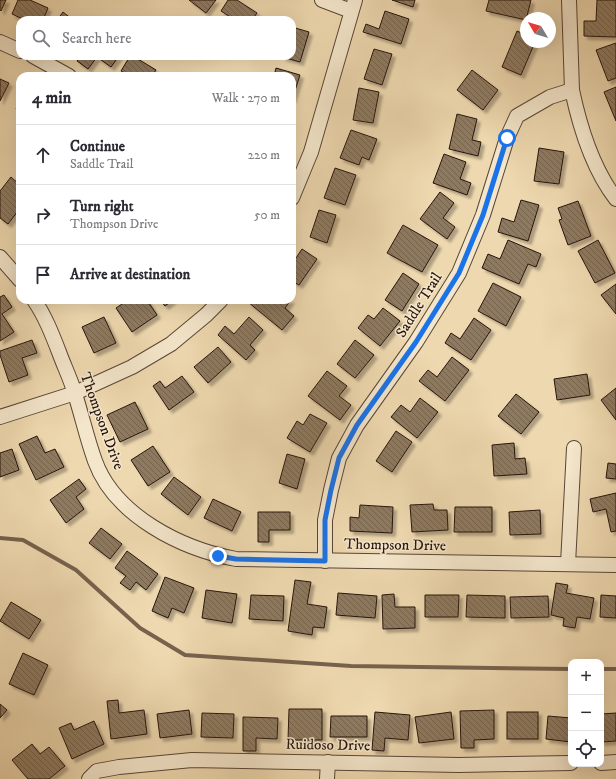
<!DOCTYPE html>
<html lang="en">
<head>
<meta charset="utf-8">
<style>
  body { margin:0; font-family:"IM FELL DW Pica",serif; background:#f2f2f3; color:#2b2b33 }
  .controls { position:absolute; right:12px; bottom:12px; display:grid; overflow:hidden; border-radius:8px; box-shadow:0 4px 16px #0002 }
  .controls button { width:36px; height:36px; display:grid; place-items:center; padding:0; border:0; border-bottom:1px solid #e1e1e2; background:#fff; color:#2b2b33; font:20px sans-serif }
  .compass { position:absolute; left:520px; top:12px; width:36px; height:36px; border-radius:50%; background:#fff; box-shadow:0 4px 16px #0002; rotate:308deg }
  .stop { position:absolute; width:12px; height:12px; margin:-9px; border:3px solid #1a73e8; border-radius:50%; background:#fff }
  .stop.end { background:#1a73e8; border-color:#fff; box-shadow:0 1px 4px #0008 }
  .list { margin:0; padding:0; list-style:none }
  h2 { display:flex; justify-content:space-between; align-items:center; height:52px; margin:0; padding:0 16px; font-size:17px }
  h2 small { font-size:13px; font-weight:400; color:#7c7c81 }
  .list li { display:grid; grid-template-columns:26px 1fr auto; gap:12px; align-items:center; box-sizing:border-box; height:60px; padding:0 16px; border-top:1px solid #e1e1e2 }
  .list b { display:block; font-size:15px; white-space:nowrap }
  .list p { margin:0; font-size:13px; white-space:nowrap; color:#7c7c81 }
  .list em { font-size:13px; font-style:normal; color:#7c7c81 }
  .icon { flex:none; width:22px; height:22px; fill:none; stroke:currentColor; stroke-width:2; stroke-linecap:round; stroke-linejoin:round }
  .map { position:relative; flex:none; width:616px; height:779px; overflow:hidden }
  .search { position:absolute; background:#fff; box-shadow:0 4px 16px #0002; left:16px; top:16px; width:280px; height:44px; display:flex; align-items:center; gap:10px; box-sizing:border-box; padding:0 14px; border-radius:12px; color:#7c7c81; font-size:15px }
  .panel { position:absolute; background:#fff; box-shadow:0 4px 16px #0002; left:16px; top:72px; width:280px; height:232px; border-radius:12px }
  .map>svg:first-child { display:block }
</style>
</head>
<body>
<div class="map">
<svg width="616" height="779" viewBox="0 0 616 779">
  <defs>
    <pattern id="building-back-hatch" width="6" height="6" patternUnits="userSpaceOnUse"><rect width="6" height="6" fill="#8e7a61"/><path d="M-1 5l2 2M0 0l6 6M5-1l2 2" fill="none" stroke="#74634e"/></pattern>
    <filter id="shadow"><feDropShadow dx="3.5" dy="3.5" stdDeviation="1" flood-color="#0004"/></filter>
  </defs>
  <rect width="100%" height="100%" fill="#eed8af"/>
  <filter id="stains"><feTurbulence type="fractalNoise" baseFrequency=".005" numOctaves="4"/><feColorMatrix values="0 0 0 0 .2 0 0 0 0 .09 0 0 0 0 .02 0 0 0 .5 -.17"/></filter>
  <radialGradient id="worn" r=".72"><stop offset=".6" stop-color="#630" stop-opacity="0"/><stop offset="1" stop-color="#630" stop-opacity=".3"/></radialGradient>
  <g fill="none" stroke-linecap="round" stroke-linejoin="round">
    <g stroke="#76624d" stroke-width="4">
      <path d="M0 538 23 540 76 570 140 628 185 655 351 666 571 669"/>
      <path d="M601 669H616"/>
    </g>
  </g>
  <g fill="url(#building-back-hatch)" stroke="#27150d" filter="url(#shadow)">
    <path d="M0 0H6L1 11 0 10Z"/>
    <path d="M18 0H30L48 8 43 20H25L12 14Z"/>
    <path d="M189 0H216L206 13Z"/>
    <path d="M228 0H237L257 13 252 20H235L221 11Z"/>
    <path d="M392 0H415L413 7Z"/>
    <path d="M489 0H531L526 20 486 11Z"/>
    <path d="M597 0H616V37L584 36V21H596Z"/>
    <path d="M385 11 409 19 401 44 363 32 366 24 379 29Z"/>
    <path d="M63 12 73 20H57Z"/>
    <path d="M292 27 309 32 300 62 282 57 283 56H292Z"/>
    <path d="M517 31 526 35V42H535L521 75 502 67Z"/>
    <path d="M616 43V78L608 81 596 50Z"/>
    <path d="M374 49 392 54 382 85 364 79Z"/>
    <path d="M81 56H119L111 67 97 57 88 69 77 61Z"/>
    <path d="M130 56H133L156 70 152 76H130L121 71Z"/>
    <path d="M276 68 300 75 292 100V76H274Z"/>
    <path d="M472 70 498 90 483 110 457 90Z"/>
    <path d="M0 79 9 83 0 101Z"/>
    <path d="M616 87V121L604 92Z"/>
    <path d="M359 88 379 92 373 123 353 120Z"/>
    <path d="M20 102V112L16 109Z"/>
    <path d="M457 114 477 119 472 140 481 142 478 156 449 149Z"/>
    <path d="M351 130 377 139 369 160 362 157 359 165 340 158Z"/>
    <path d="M539 148 564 152 559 184 534 181Z"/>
    <path d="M444 154 466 162 460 179 471 183 467 195 433 183Z"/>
    <path d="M335 168 356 175 345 205 324 198Z"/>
    <path d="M11 177 20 185V213L18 211 8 224 0 218V191Z"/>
    <path d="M440 192 454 203 443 218 455 227 447 239 420 219Z"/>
    <path d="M521 200 539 205 528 241 498 232 502 218 514 222Z"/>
    <path d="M578 201 591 236 568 245 559 220 562 219 558 208Z"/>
    <path d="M319 210 336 215 327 243 310 237Z"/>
    <path d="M403 225 438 245 422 272 387 253Z"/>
    <path d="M508 240 541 254 536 267 528 264 519 284 482 268 488 254 500 259Z"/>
    <path d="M598 240 615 273 595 283 578 251Z"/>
    <path d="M302 249 317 259 299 285 292 281V264Z"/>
    <path d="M403 273 419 284 402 311 385 300Z"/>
    <path d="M493 283 521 297 506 326 478 311Z"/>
    <path d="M616 284V314L601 295Z"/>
    <path d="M4 295 12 307 2 314 14 332 0 341V297Z"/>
    <path d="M128 300H147L157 315 132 332 116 308Z"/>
    <path d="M160 300H173L165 306Z"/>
    <path d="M250 300H260L262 302 264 300H291L285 308 294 316 282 330 248 302Z"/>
    <path d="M383 308 400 321 380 346 358 328 368 315 374 319Z"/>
    <path d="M104 317 116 343 94 353 82 327Z"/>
    <path d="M249 317 263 330 250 345 255 350 246 360 218 335 225 326 234 334Z"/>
    <path d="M474 318 491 330 471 360 445 343 451 333 460 339Z"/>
    <path d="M32 340 37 353 22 358 28 375 9 382 0 355V351Z"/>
    <path d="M355 340 374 355 355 378 337 364Z"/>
    <path d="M218 347 231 362 208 383 194 367Z"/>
    <path d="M452 357 469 370 445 401 419 381 428 370 437 377Z"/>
    <path d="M327 371 347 386 339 396 351 405 340 420 308 396Z"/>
    <path d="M587 374 590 395 557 400 554 379Z"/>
    <path d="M182 376 194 392 169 410 153 386 160 381 165 388Z"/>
    <path d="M616 388V420L601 400Z"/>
    <path d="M516 394 539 412 521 434 498 416Z"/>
    <path d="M420 398 438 412 417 438 391 417 401 405 410 412Z"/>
    <path d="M135 402 148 429 120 442 107 415Z"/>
    <path d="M310 414 327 423 310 452 287 438 297 421 303 425Z"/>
    <path d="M396 431 412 442 392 472 376 461Z"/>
    <path d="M37 436 45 453 55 449 64 467 36 480 19 444Z"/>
    <path d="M514 443 515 459 525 458 527 474 494 476 492 445Z"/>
    <path d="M153 446 170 472 148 486 131 460Z"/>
    <path d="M12 449 19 470 0 477V453Z"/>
    <path d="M287 454 305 459 297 489 279 483Z"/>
    <path d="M608 463 616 464V479L606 478Z"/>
    <path d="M174 477 201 497 188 515 161 494Z"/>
    <path d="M79 479 86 489 76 497 84 509 66 523 50 500Z"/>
    <path d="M616 493V531L611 532 606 509 593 512 590 499Z"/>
    <path d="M213 499 241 512 232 531 204 518Z"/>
    <path d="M433 504 434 510H447L448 530 412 532 410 505Z"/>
    <path d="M360 505 393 507 392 533 350 531V517L359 518Z"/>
    <path d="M455 507H492V532H454Z"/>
    <path d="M540 510 541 534 510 535 509 512Z"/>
    <path d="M258 512H290V530H269V542H258Z"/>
    <path d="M101 528 122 544 110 559 89 543Z"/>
    <path d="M127 551 158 574 146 590 136 582 130 590 120 583 126 576 115 568Z"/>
    <path d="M165 577 194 588 184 613 172 608 168 618 152 611Z"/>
    <path d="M295 580 311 582 307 604 327 607 324 628 313 627 312 635 288 631Z"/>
    <path d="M556 583 568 585 566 593 594 598 590 619 577 617 575 628 563 626 564 618 551 615Z"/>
    <path d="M206 590 237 594 232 623 202 618Z"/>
    <path d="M338 593 377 596 375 618 336 615Z"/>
    <path d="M394 594 395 607H415V628L383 629 382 595Z"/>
    <path d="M251 595 284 596 283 621 249 619Z"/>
    <path d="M425 595H459L458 617H425Z"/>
    <path d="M467 595 505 596V618L466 617Z"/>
    <path d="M601 595 616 596V618L600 617Z"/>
    <path d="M548 596 549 617 511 618 510 597Z"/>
    <path d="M11 602 41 620 29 639 0 621Z"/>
    <path d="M23 653 48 665 34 695 9 684Z"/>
    <path d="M118 700 119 713 144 710 147 734 111 739 107 701Z"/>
    <path d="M0 704 7 710 0 718Z"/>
    <path d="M289 709H322V740H288Z"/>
    <path d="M189 710 192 734 160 738 157 714Z"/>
    <path d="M494 710V739L474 740V748H461L460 711Z"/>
    <path d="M375 712 410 715 408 740 385 738 384 751 372 750Z"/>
    <path d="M451 712 454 739 419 743 415 717Z"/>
    <rect x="507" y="712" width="31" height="27"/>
    <path d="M202 713 234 714 233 738 201 737Z"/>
    <path d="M616 713V741L601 742V714Z"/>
    <path d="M331 716H367V737H330Z"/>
    <path d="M548 716 571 718V742L546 739Z"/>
    <path d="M243 717 278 718 277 739 256 738V751H243Z"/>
    <path d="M94 721 104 744 72 759 59 728 71 723 74 730Z"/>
    <path d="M32 744 40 754 49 747 65 766 49 779H28L12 760Z"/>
  </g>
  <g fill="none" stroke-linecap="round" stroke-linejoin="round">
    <g stroke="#594636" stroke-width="16">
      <g id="street">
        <path d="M322 0 351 11"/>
        <path d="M569 0 572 90C580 128 592 168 616 199"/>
        <path d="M0 42 20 51"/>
        <path d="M33 56 69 76"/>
        <path d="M292 198 311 152 355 0"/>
        <path d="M0 257 20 280"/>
        <path d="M34 300C45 316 52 334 59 352 64 366 71 380 75 394 82 416 87 439 95 461 115 516 182 549 236 559L616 565"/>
        <path d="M0 417 75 393 132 367 171 344 206 315 221 300"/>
        <path d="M325 561V520L331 490 339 458 357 425 416 342 459 273 483 215 507 138 517 116 550 97 572 90"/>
        <path d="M568 564 574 448"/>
        <path d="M601 763 616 762"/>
        <path d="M89 779 97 771 119 767 192 760 459 765 571 763"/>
        <path d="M327 779 328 762"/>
      </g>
    </g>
    <use href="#street" stroke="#f4e6cb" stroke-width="14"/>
  </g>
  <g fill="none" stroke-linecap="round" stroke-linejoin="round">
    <path stroke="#1a73e8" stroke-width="5" d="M218 556 236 559 325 561V520L331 490 339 458 357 425 416 342 459 273 483 215 507 138"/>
  </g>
  <g text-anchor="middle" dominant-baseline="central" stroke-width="3" stroke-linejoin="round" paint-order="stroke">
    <g font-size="15" fill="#27150d" stroke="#f4e6cb">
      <text transform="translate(419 305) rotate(-58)">Saddle Trail</text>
      <text transform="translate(102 421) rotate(70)">Thompson Drive</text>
      <text transform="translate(395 545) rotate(1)">Thompson Drive</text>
      <text transform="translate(328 745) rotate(1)">Ruidoso Drive</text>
    </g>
  </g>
  <rect width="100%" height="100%" filter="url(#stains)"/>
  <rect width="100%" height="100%" fill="url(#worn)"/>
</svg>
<div class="controls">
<button>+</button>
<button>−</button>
<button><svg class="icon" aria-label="locate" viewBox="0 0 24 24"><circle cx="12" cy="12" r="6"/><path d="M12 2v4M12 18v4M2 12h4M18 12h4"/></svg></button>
</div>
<svg class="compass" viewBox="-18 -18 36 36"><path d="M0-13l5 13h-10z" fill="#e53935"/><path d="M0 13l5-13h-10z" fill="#7c7c81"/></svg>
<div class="stop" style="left:507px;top:138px"></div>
<div class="stop end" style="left:218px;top:556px"></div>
<div class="search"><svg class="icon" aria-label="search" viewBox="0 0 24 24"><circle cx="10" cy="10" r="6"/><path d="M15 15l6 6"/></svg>Search here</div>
<section class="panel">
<h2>4 min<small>Walk · 270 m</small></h2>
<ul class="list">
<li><svg class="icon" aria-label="ahead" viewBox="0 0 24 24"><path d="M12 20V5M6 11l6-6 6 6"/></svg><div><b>Continue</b><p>Saddle Trail</p></div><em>220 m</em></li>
<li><svg class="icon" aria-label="right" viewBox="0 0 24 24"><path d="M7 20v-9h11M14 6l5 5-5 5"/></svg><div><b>Turn right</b><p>Thompson Drive</p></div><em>50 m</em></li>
<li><svg class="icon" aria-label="arrive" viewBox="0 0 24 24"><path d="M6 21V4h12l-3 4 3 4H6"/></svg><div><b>Arrive at destination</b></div></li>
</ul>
</section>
</div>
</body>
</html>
